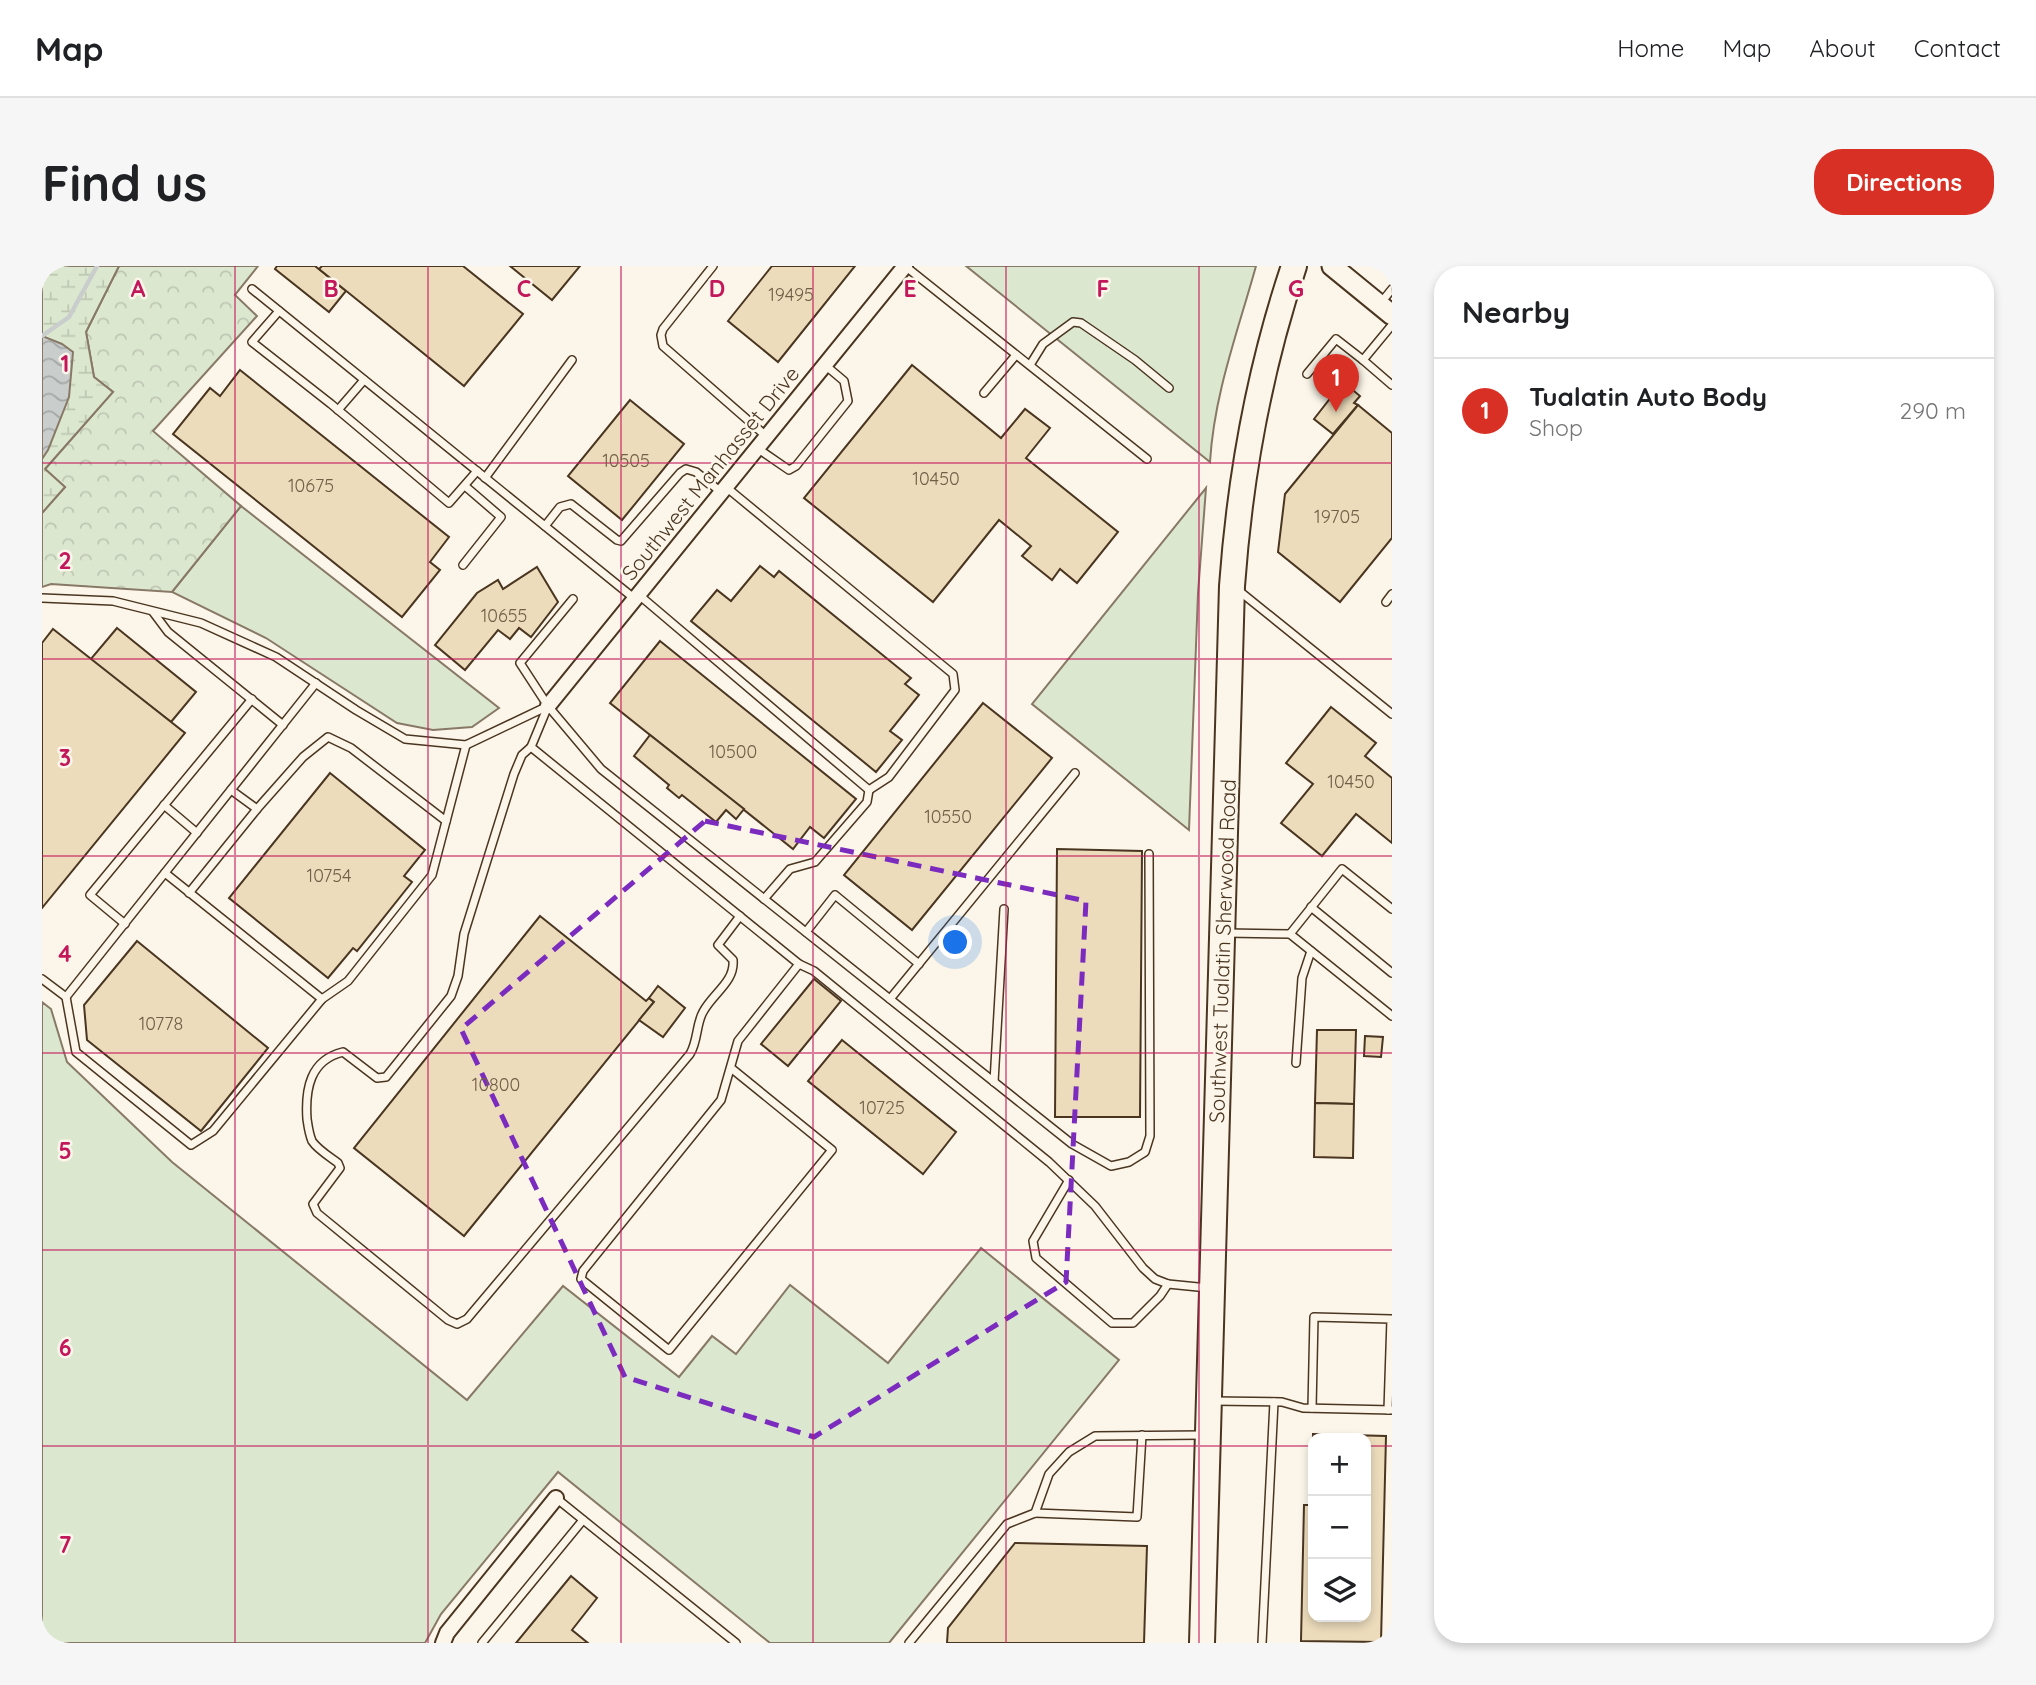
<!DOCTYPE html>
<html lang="en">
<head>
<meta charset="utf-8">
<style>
  body { margin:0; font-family:Quicksand,sans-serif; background:#f6f6f6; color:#202124 }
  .controls { position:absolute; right:21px; bottom:21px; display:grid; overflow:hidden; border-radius:14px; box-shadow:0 4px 10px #0003 }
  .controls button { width:63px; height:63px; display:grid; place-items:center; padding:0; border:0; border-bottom:2px solid #e0e0e0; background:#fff; color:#202124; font:35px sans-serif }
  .you { position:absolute; left:914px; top:677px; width:24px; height:24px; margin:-18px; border:5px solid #fff; border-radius:50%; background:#1a73e8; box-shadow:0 0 0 10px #1a73e833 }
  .badge { display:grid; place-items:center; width:46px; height:46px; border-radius:50%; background:#d93025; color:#fff; font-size:23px; font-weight:700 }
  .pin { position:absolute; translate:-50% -58px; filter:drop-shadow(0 2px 4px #0008) }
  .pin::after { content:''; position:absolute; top:37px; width:24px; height:21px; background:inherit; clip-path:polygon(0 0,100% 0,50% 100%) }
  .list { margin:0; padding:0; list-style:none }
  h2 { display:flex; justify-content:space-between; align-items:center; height:91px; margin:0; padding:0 28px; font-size:30px }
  h2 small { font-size:23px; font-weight:400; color:#757577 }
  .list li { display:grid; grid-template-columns:46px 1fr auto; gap:21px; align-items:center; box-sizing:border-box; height:105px; padding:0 28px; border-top:2px solid #e0e0e0 }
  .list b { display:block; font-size:26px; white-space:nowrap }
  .list p { margin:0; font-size:23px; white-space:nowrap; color:#757577 }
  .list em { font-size:23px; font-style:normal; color:#757577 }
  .icon { flex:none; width:38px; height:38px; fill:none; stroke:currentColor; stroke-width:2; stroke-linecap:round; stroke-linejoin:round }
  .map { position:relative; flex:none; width:1350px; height:1377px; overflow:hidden; border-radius:28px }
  header { display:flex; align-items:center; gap:42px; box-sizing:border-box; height:98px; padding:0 35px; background:#fff; border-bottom:2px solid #e0e0e0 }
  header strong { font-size:33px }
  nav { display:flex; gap:38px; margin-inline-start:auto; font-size:24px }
  .intro { display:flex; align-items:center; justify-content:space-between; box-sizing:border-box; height:168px; padding:0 42px }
  h1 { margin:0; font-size:49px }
  .button { padding:18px 32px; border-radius:28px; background:#d93025; color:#fff; font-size:24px; font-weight:700 }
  main { display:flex; gap:42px; padding:0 42px }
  aside { flex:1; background:#fff; border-radius:28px; box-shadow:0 4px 10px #0003 }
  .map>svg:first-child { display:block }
</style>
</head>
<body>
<header>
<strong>Map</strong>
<nav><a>Home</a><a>Map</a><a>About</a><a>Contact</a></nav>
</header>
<div class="intro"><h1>Find us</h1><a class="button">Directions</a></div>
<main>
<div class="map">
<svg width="1350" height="1377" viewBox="0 0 1350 1377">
  <defs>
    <pattern id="forest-crowns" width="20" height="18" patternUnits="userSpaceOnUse" patternTransform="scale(1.75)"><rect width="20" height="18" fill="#dce7d0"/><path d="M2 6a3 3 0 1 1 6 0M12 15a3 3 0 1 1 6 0" fill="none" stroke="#bec7b2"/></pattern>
    <pattern id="wetland-marsh" width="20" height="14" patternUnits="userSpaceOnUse" patternTransform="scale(1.75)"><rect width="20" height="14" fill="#dce7d0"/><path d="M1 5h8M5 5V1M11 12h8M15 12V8" fill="none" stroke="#bec7b2"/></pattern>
    <pattern id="water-waves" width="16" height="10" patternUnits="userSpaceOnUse" patternTransform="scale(1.75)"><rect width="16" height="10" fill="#c9cecd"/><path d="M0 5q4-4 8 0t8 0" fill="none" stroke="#a5a8a6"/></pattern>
  </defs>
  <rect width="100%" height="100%" fill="#fbf6e9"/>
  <g fill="#dce7d0" stroke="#887966" stroke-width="2">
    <path d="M924 0H1214C1196 65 1172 128 1168 196Z"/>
    <path d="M1164 222 1156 327 1147 564 990 438Z"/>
    <path d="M199 240 457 442 430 461 391 464 355 457 224 372 130 326Z"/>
    <path d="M0 736 9 743 25 796 130 896 425 1134 521 1020 637 1111 670 1070 694 1088 748 1019 846 1097 939 982 1077 1094 847 1377H728L516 1206 399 1348 383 1377H0Z"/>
  </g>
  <path fill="url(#forest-crowns)" stroke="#887966" stroke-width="2" d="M77 0H216L193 29 215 50 111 165 199 240 130 326 9 318 0 321V247L23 221 3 203 71 126 52 111 44 66Z"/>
  <path fill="url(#wetland-marsh)" stroke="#887966" stroke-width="2" d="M0 0H77L44 66 52 111 71 126 3 203 23 221 0 247Z"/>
  <path fill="url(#water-waves)" stroke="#887966" stroke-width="2" d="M0 70 20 78 31 86 27 131 6 184 0 193Z"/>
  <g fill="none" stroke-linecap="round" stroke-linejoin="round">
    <path stroke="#c9cecd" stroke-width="4.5" d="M0 70 27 51 55 0"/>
  </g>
  <g fill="#ecdcbc" stroke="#4a3520" stroke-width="2" fill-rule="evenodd">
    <path d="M235 0H273L304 25 287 46 233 3Z"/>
    <path d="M280 0H421L481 48 422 120 277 3Z"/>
    <path d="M468 0H538L510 34Z"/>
    <path d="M730 0H813L736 96 686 55Z"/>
    <path d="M870 99 959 172 983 143 1008 162 984 192 1076 266 1035 317 1018 303 1010 314 980 290 989 280 957 254 891 336 762 232Z"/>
    <path d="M198 104 407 271 388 296 398 304 360 351 131 168 168 122 178 130Z"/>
    <path d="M1301 116 1318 130 1312 137 1316 139 1291 168 1272 153Z"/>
    <path d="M588 134 642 178 580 254 526 210Z"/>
    <path d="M1316 139 1350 167V272L1298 336 1236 286 1243 228Z"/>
    <path d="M718 300 732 311 737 305 869 412 863 418 877 429 848 465 860 474 834 506 649 355 675 324 689 335Z"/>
    <path d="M495 301 516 336 489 371 477 362 468 373 456 364 423 404 393 379 435 327 456 314 461 323Z"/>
    <path d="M75 362 154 426 129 456 48 394Z"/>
    <path d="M11 363 143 467 0 642V377Z"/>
    <path d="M618 375 814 533 782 572 768 561 751 583 568 437Z"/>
    <path d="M941 437 1010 492 870 664 802 609Z"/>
    <path d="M1289 441 1334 477 1323 490 1350 512V577L1314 548 1280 590 1239 557 1271 518 1244 497Z"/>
    <path d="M608 469 702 543 694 553 684 544 674 556 640 529 637 532 625 522 627 519 592 490Z"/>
    <path d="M288 507 383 584 362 610 370 616 315 685 311 682 286 712 187 632Z"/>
    <path d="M1015 583 1100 585 1098 851H1013Z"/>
    <path d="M498 650 604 735 607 732 612 736 422 970 312 882Z"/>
    <path d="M95 675 226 782 159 865 45 774 42 739Z"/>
    <path d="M772 713 799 735 746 800 719 778Z"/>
    <path d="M616 720 643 742 621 771 597 754 612 736 607 732Z"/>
    <path d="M1275 764H1314L1312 838 1273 837Z"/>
    <path d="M1323 770 1341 771 1339 791 1322 790Z"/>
    <path d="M800 774 914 866 881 908 766 815Z"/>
    <path d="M1273 837 1312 838 1311 892 1272 891Z"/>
    <path d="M1271 1168 1344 1170 1339 1376 1259 1375 1262 1239H1269ZM1271 1172H1324V1351H1271Z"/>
    <path d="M973 1277 1105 1280 1102 1377H905L906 1362Z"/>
    <path d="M529 1310 555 1332 530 1364 546 1377H474Z"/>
  </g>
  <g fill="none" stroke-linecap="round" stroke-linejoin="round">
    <g stroke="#4a3520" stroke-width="10">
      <g id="lane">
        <path d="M671 0 621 63 619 69 621 80 724 170"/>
        <path d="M863 0 1105 193"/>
        <path d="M210 23 593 333"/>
        <path d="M1338 38 1350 23"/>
        <path d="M237 45 210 76 289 138 407 237 435 205"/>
        <path d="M1350 59 1321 94 1350 119"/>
        <path d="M988 99 1001 78 1031 56 1039 57 1093 94 1127 122"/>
        <path d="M1265 108 1294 73 1321 94"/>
        <path d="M942 127 974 89"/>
        <path d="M296 144 322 114"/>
        <path d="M715 182 747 204 754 200 806 135 802 115 783 99"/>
        <path d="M443 212 530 94"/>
        <path d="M684 221 911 408 913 424 847 511 827 524"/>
        <path d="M503 260 518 241 529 238 575 274 579 275 638 207 644 203 654 206 679 226"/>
        <path d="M421 299 459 251 423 220"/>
        <path d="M1196 324 1350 448"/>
        <path d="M597 329 827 524"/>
        <path d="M0 332 71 335 159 357 234 391 314 444 363 473 424 479 506 440"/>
        <path d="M531 333 478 397 506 440 559 503 1030 878 1069 900 1087 896 1103 886 1108 870 1107 588"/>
        <path d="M1344 336 1350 328"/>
        <path d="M111 346 126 366 241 459"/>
        <path d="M506 440 489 481 757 698 696 775 679 834 541 1005 539 1013 627 1084 790 884 689 802"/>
        <path d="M489 481 480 489 472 508 422 668 416 710 409 730 344 811 335 812 301 786C268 794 263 823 265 853 266 860 267 868 270 875 275 883 288 891 296 897L298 902 271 938 275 947 406 1054 415 1058 425 1053 648 788C656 775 654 758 661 746 671 727 693 716 691 694L676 679 698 650"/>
        <path d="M189 524 215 543 261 491 286 471 309 482 404 555"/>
        <path d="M122 539 155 567"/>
        <path d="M123 607 280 733"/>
        <path d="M147 627 215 543"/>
        <path d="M722 633 748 603 773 596 825 536 827 524"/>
        <path d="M1269 641 1350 707"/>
        <path d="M83 658 48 629 210 433"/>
        <path d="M764 666 793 629 877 698"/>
        <path d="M1184 667 1248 668 1350 750"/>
        <path d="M1248 668 1300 603 1350 643"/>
        <path d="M757 698 772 705 1007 896 1053 940 1101 1002 1113 1013 1126 1018 1166 1022"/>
        <path d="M0 713 24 731 34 786 149 879 171 865 280 733 306 715 390 609 424 479"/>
        <path d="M24 731 274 417"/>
        <path d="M848 733 1033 507"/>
        <path d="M1254 797 1260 712 1269 685"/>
        <path d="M952 816 962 643"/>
        <path d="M1027 914 991 975 994 992 1070 1057H1091L1118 1030 1126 1018"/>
        <path d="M1171 1135 1240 1136 1261 1142 1350 1144"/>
        <path d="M1270 1142 1272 1051 1349 1053 1346 1144"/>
        <path d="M514 1232 694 1377"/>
        <path d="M993 1247 1095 1251 1100 1169"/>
        <path d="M440 1377 541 1254"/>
        <path d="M867 1377 965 1258 993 1247 1007 1208 1027 1186 1053 1170 1161 1169"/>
        <path d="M1220 1377 1232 1136"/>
      </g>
    </g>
    <g stroke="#4a3520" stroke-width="18">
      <g id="street">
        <path d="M506 440 863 0"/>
        <path d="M401 1377 405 1367 514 1232"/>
      </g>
    </g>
    <g stroke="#4a3520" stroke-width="23">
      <path id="secondary" d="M1290 0 1350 49"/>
    </g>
    <g stroke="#4a3520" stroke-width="28">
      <path id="highway" d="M1160 1377 1190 320C1198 210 1217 104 1252 0"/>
    </g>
    <use href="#lane" stroke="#fbf6e9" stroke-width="7"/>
    <use href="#street" stroke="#fbf6e9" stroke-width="14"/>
    <use href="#secondary" stroke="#fbf6e9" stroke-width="19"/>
    <use href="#highway" stroke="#fbf6e9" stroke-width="24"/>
  </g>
  <path fill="none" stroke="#7b2cbf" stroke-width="5" stroke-dasharray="14 9" stroke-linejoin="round" d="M663 555 1044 635 1024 1016 772 1171 583 1111 419 763Z"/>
  <path fill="none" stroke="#c2185b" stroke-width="2" stroke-opacity="0.55" d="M193 0V1377M386 0V1377M579 0V1377M771 0V1377M964 0V1377M1157 0V1377M0 197H1350M0 393H1350M0 590H1350M0 787H1350M0 984H1350M0 1180H1271M1324 1180H1350"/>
  <g text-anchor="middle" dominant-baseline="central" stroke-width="5" stroke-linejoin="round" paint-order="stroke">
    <g font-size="18" fill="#725f47">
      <text x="749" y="28">19495</text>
      <text x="584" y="194">10505</text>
      <text x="894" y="212">10450</text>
      <text x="269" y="219">10675</text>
      <text x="1295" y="250">19705</text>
      <text x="462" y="349">10655</text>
      <text x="691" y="485">10500</text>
      <text x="1309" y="515">10450</text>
      <text x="906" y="550">10550</text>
      <text x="287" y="609">10754</text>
      <text x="119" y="757">10778</text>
      <text x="454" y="818">10800</text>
      <text x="840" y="841">10725</text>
    </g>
    <g font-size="21" fill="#4a3520" stroke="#fbf6e9">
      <text transform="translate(668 207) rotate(-51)">Southwest Manhasset Drive</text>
      <text transform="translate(1180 685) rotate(-88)">Southwest Tualatin Sherwood Road</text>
    </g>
  </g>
  <g font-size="23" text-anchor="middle" font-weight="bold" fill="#c2185b" stroke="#fbf6e9" stroke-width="5" stroke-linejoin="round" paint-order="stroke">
    <text x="96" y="31">A</text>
    <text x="289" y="31">B</text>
    <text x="482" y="31">C</text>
    <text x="675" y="31">D</text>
    <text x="868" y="31">E</text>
    <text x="1061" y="31">F</text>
    <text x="1254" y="31">G</text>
    <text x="23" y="106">1</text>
    <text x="23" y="303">2</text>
    <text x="23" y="500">3</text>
    <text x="23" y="696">4</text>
    <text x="23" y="893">5</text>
    <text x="23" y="1090">6</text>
    <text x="23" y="1287">7</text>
  </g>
</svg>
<div class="controls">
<button>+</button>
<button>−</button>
<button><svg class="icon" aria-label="layers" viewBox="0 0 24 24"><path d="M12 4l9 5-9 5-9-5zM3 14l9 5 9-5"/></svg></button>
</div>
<div class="you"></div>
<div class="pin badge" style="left:1294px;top:146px">1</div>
</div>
<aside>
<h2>Nearby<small></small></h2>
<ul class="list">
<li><span class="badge">1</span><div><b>Tualatin Auto Body</b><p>Shop</p></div><em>290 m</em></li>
</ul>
</aside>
</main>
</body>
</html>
